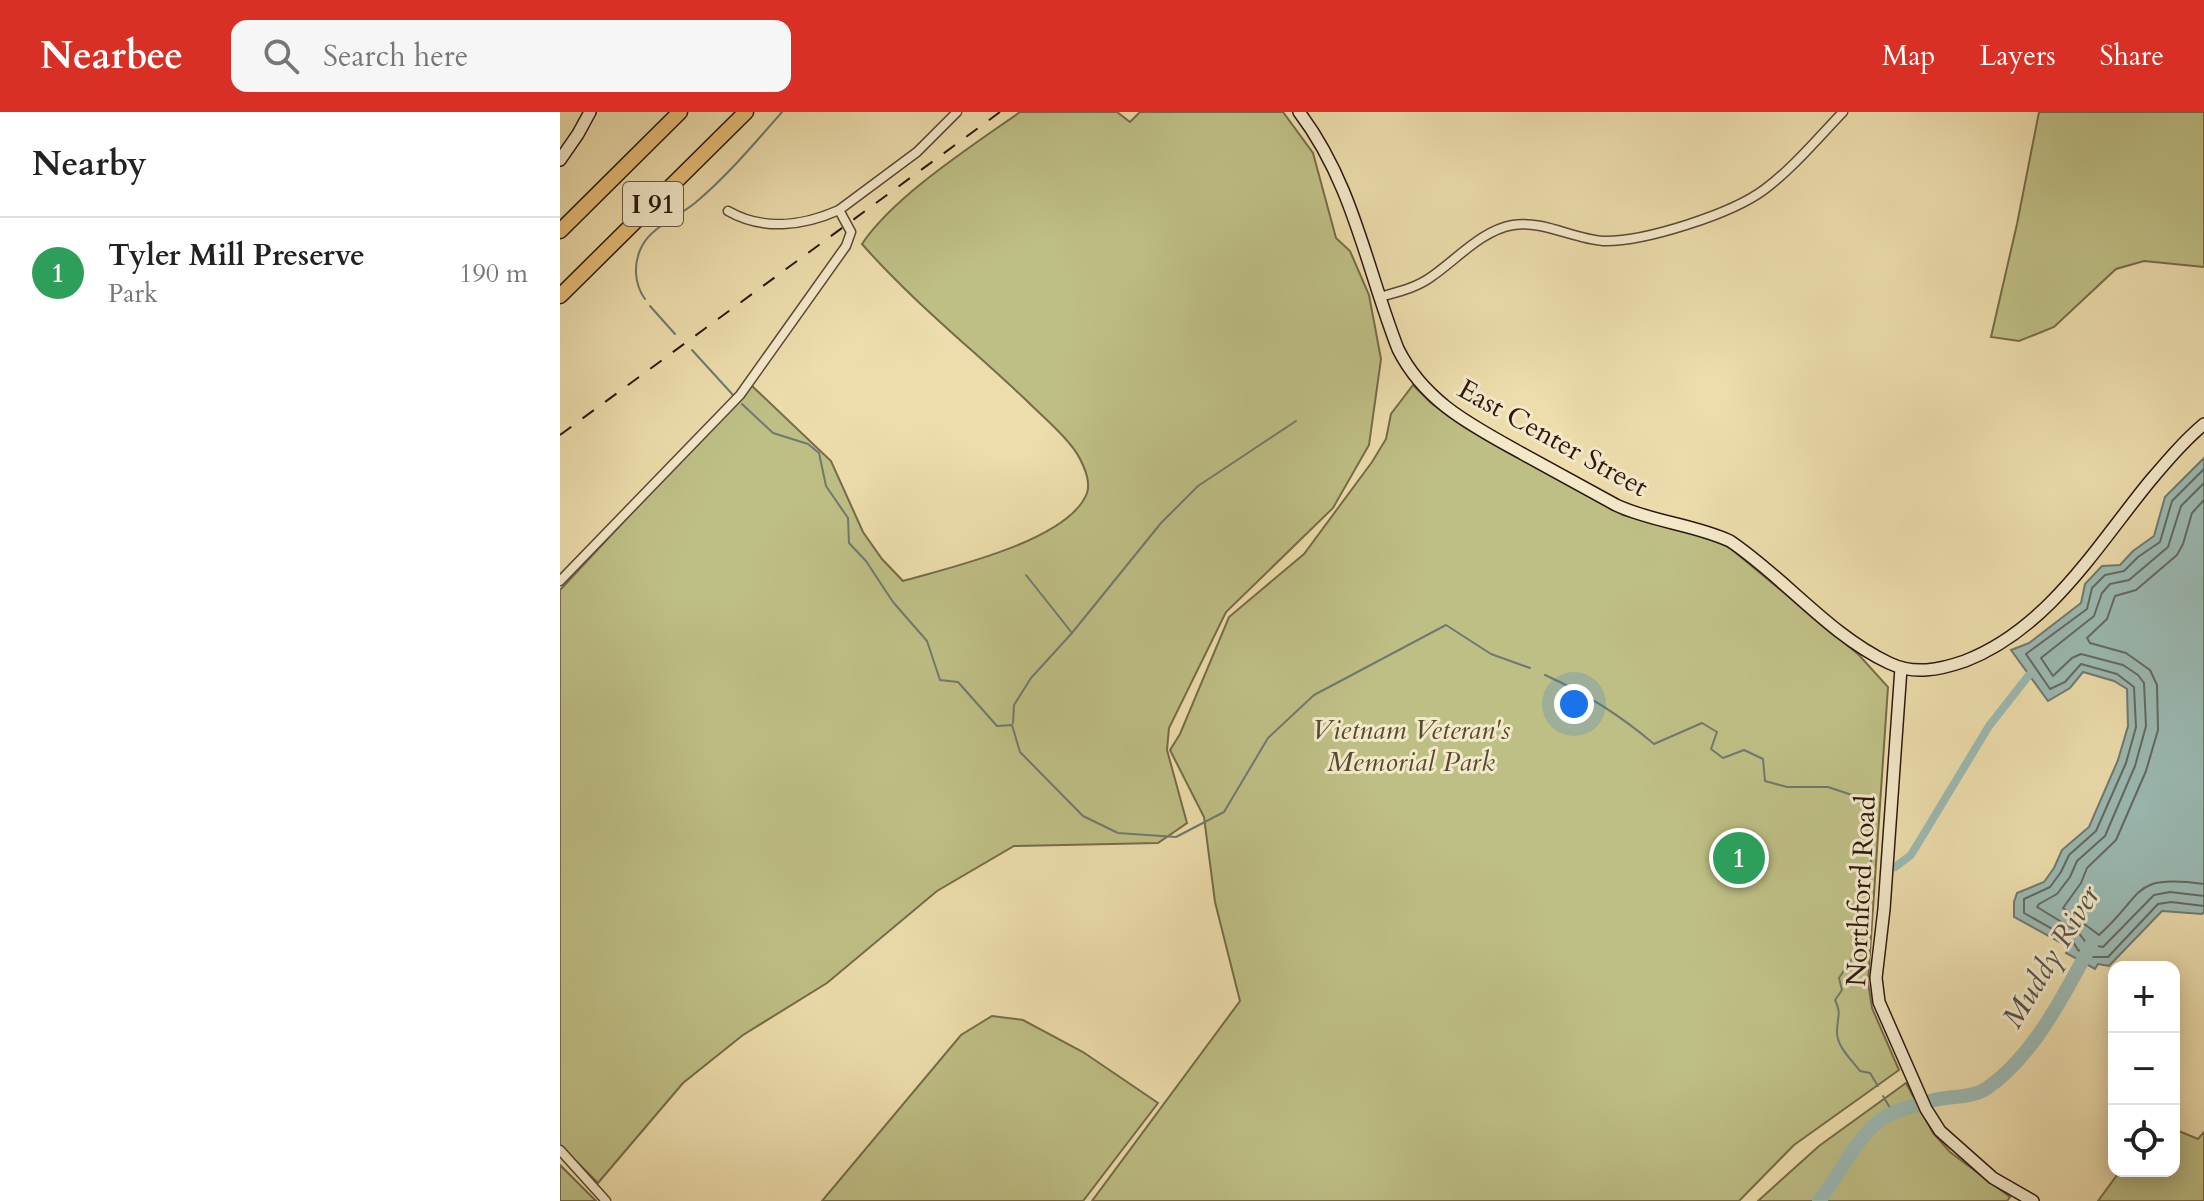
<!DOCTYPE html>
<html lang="en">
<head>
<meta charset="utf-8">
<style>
  body { margin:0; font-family:Cardo,serif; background:#f6f6f6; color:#222 }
  .controls { position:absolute; right:24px; bottom:24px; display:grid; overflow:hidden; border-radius:16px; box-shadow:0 4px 20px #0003 }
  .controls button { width:72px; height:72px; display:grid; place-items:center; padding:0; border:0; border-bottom:2px solid #e0e0e0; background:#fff; color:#222; font:40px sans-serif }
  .you { position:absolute; left:1014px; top:592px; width:28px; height:28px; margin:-20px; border:6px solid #fff; border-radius:50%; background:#1a73e8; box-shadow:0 0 0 12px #1a73e833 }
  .badge { display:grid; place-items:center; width:52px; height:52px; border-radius:50%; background:#d93025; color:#fff; font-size:26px; font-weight:700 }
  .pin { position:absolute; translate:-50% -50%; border:4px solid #fff; box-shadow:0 2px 8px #0006 }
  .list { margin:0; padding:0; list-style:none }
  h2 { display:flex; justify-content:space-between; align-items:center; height:104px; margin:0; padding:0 32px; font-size:34px }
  h2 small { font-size:26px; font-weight:400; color:#767676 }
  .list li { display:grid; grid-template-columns:52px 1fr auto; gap:24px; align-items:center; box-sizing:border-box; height:112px; padding:0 32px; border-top:2px solid #e0e0e0 }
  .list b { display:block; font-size:30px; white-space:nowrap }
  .list p { margin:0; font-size:26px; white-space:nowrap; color:#767676 }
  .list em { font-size:26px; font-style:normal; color:#767676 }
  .icon { flex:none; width:44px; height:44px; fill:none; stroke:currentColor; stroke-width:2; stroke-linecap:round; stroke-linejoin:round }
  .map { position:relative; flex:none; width:1644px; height:1089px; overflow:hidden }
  header { display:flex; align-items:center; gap:48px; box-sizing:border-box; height:112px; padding:0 40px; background:#d93025; color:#fff }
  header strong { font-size:38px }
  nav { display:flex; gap:44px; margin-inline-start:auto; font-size:28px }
  .search { width:560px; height:72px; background:#f6f6f6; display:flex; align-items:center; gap:20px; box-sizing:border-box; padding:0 28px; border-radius:16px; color:#767676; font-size:30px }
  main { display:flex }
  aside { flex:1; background:#fff }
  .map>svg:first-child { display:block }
</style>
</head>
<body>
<header>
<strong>Nearbee</strong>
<div class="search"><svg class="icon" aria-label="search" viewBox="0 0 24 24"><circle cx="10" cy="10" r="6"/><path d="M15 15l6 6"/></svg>Search here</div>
<nav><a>Map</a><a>Layers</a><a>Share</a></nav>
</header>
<main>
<aside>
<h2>Nearby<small></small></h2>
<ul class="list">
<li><span class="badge" style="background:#2e9e5b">1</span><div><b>Tyler Mill Preserve</b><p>Park</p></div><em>190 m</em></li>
</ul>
</aside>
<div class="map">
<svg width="1644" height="1089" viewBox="0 0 1644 1089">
  <rect width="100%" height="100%" fill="#edddac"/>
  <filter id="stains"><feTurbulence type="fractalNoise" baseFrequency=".0025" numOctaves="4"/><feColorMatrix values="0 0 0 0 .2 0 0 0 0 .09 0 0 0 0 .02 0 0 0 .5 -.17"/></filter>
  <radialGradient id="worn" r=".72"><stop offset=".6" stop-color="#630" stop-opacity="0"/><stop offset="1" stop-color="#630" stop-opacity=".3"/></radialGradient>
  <g fill="#bebf85" stroke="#766b4a" stroke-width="2">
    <path d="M460 0H557L570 10 580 0H723L753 41 776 126 790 139 809 183 821 247 809 333 773 396 666 500 609 616 607 638 627 711 598 731 454 734 377 779 267 871 183 923 123 971 38 1071 0 1033V478L191 273 271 349 303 420 322 447 343 469C388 456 509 429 527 381 532 366 519 342 509 331 497 316 480 302 466 288 411 236 351 188 302 132 334 84 412 34 460 0Z"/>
    <path d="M1479 0H1644V155L1584 149 1556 157 1494 215 1459 229 1431 225 1457 112Z"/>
    <path d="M853 273 871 291 903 314 1063 403 1151 426 1170 436 1299 543 1328 575 1308 870 1312 896 1339 958 1234 1033 1179 1089H532L680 889 655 790 644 705 610 638 620 622 669 505 744 442 812 350 826 327 831 302Z"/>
    <path d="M432 904 463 908 523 940 598 991 523 1089H262L401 923Z"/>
    <path d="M1346 971 1373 1021 1390 1040 1450 1085 1447 1089H1198L1259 1034Z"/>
    <path d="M1614 1017 1638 1027 1644 1020V1089H1538L1560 1059H1614Z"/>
    <path d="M0 1053 36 1089H0Z"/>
  </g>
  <path fill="#9bbab3" stroke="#6f7971" stroke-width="2" d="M1644 346V800L1642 802 1602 799 1549 854 1538 852 1535 857 1506 841 1509 835 1454 805V790L1457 781 1484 770 1494 756 1502 738 1529 715 1558 648 1568 614 1567 577 1554 569 1523 560 1510 576 1488 589 1451 538 1469 531 1521 491 1525 472 1542 454 1560 453 1573 439 1594 424 1605 385Z"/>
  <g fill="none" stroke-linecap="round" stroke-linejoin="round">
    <g stroke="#646861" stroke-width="2">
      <path d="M1644 357 1612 389 1600 430 1578 445 1564 459 1545 463 1532 476 1527 497 1466 542 1490 577 1505 570 1521 552 1557 562 1574 575 1576 615 1566 651 1536 719 1509 743 1501 760 1490 775 1464 787V801L1512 828 1518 838 1531 845H1548L1598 792 1611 790 1644 794"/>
      <path d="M1644 371 1621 394 1608 435 1569 468 1550 472 1542 481 1534 504 1481 546 1493 564 1512 546 1521 542 1563 553 1578 563 1584 571 1586 614 1575 654 1545 724 1517 749 1510 765 1497 782 1479 792 1477 795 1518 820 1527 832 1543 835 1594 783 1610 780 1644 784"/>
      <path d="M1644 388 1632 401 1623 432 1617 443 1576 478 1555 484 1547 507 1527 526 1530 531 1566 541 1590 558 1597 573 1598 618 1586 659 1556 728 1527 756 1521 771 1503 796 1539 823C1586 781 1570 762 1644 772"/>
    </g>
    <g stroke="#6f7971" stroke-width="2">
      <path d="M85 187C74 172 73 151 82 134 92 115 119 104 135 91 167 64 195 31 222 0"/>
      <path d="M90 194 115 222"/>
      <path d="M132 238 173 283"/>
      <path d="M182 292 213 321 248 332 259 341 266 374 288 406 289 431 306 449 333 490 367 529 380 568 398 570 437 614 452 613 460 640 523 704 558 721 616 725 664 700 708 626 754 583 886 513 931 542 970 556"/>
      <path d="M466 463 512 521"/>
      <path d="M985 563C1025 581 1060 603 1094 632L1142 611 1157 620 1151 637 1163 646 1184 638 1203 647 1205 669 1227 675H1268L1292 683 1312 703 1310 806 1306 826 1279 866 1282 878 1275 888C1282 903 1277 904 1277 920 1277 935 1291 947 1300 959L1310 961 1318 974"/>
      <path d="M453 611 454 593 471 566 512 521 601 411 638 374 736 309"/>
      <path d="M1323 984 1333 1001"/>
    </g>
    <path stroke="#9bbab3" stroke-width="8" d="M1335 755 1351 743 1429 614 1469 563"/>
    <path stroke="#9bbab3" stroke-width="14" d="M1259 1089C1280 1063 1295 1026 1322 1007 1337 997 1357 993 1374 988 1391 984 1413 986 1427 976 1473 945 1505 881 1531 833"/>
    <g stroke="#5d4836" stroke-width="11">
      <g id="street">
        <path d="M168 99C203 119 243 114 279 98L357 40 397 0"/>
        <path d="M820 185C837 180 856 176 871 165 896 148 922 118 953 113 982 108 1014 127 1043 129 1084 130 1172 102 1205 77 1233 56 1258 26 1283 0"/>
        <path d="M0 469 180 283 286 134 291 120 279 98"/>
        <path d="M0 1038 46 1089"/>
      </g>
    </g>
    <g stroke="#2d170f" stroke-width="14">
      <g id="secondary">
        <path d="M739 0C793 71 806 155 838 237 865 291 913 314 963 342 994 359 1025 376 1056 393 1092 410 1133 412 1170 429 1225 466 1268 522 1329 551 1354 563 1379 558 1405 549 1488 517 1536 435 1590 369 1607 349 1624 329 1644 312"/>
        <path d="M0 48 18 22 30 0"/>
        <path d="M1341 556 1324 797 1316 866 1319 890 1366 997 1380 1019 1433 1066 1473 1089"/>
      </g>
    </g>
    <g stroke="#2d170f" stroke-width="17">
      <g id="highway">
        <path d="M0 119 120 0"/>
        <path d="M0 184 186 0"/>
      </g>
    </g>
    <use href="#street" stroke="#f3e9c9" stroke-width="8"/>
    <use href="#secondary" stroke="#f3e9c9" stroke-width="11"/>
    <use href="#highway" stroke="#e6be76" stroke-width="14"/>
    <path stroke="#2d170f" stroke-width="2" stroke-dasharray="14 14" stroke-linecap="butt" d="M0 323 440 0"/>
  </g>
  <g text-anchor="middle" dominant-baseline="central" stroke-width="6" stroke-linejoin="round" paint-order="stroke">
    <rect fill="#f3e9c9" stroke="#685647" stroke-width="2" x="63" y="70" width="60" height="44" rx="6"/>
    <g font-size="26" font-weight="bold" fill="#2d170f">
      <text x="93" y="92">I 91</text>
    </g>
    <g font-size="28" fill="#2d170f" stroke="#f3e9c9">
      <text transform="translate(993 326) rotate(29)">East Center Street</text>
      <text transform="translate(1301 779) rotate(-87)">Northford Road</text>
    </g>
    <g font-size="28" font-style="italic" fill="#584932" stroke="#f3e9c9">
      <text x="851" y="618">Vietnam Veteran's<tspan x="851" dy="32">Memorial Park</tspan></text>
    </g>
    <g font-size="30" font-style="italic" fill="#545048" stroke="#f3e9c9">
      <text transform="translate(1491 845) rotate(-59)">Muddy River</text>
    </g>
  </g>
  <rect width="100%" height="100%" filter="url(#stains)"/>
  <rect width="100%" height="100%" fill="url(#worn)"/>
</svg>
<div class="controls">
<button>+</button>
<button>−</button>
<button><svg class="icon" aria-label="locate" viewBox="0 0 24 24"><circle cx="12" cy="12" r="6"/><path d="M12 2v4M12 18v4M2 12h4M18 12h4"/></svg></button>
</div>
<div class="you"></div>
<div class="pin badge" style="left:1179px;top:746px;background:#2e9e5b">1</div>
</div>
</main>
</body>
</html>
